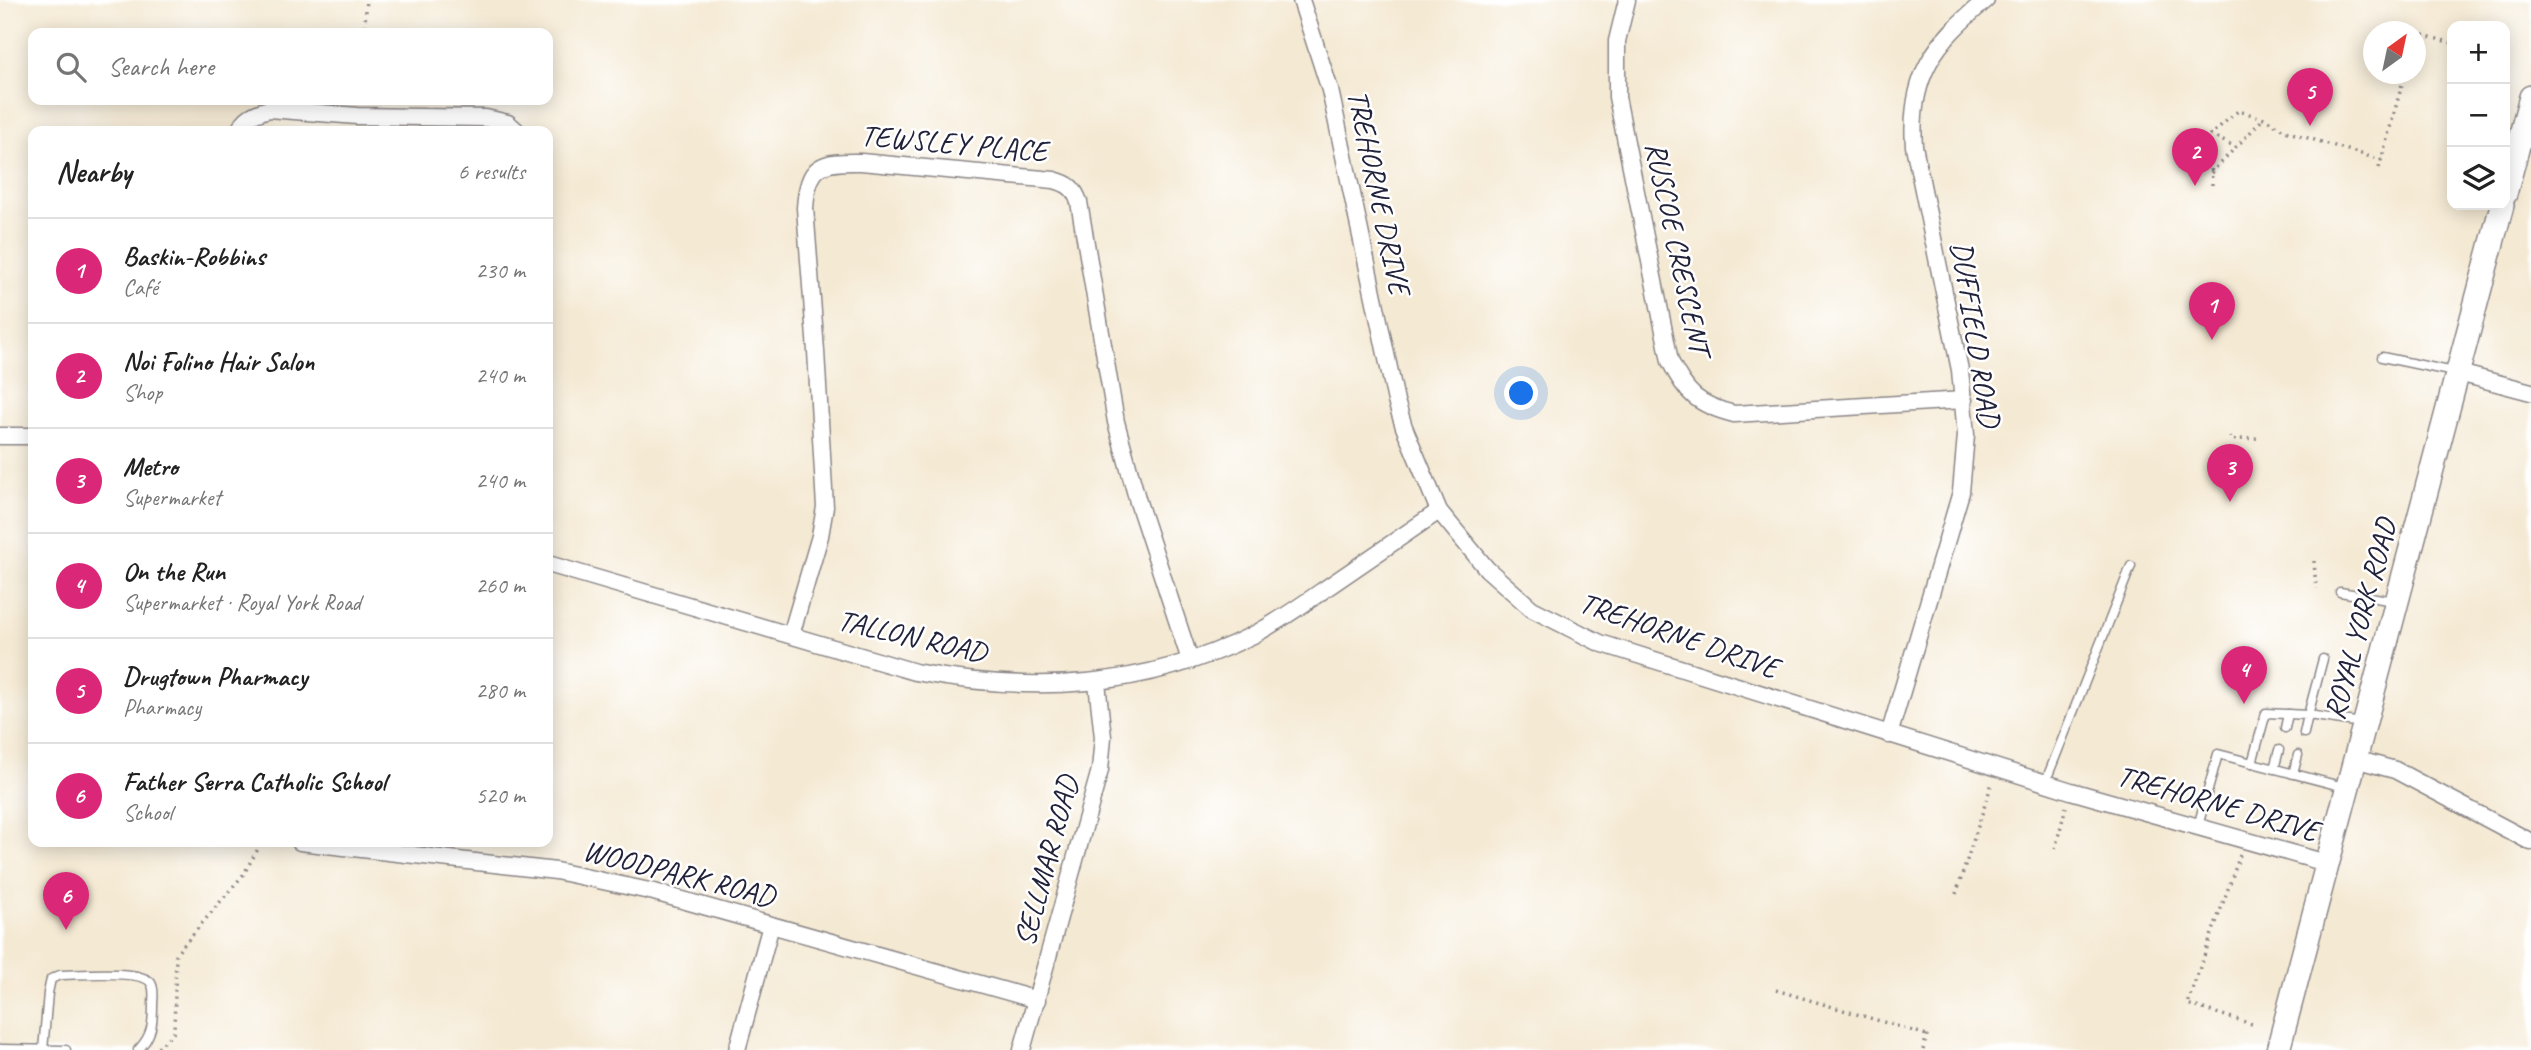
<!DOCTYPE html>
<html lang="en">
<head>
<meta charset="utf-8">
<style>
  body { margin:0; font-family:Caveat,sans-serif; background:#f6f6f6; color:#222 }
  .controls { position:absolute; right:21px; top:21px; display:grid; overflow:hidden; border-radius:14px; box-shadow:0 4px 18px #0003 }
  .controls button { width:63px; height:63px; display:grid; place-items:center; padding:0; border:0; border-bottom:2px solid #e0e0e0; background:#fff; color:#222; font:35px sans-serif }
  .compass { position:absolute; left:2363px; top:21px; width:63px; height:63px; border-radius:50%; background:#fff; box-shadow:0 4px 18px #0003; rotate:33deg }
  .you { position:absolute; left:1522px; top:394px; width:24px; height:24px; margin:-18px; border:5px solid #fff; border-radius:50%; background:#1a73e8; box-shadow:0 0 0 10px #1a73e833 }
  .badge { display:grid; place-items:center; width:46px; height:46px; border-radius:50%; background:#db2777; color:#fff; font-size:23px; font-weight:700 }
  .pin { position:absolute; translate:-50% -58px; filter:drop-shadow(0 2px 4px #0008) }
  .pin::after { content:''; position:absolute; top:37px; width:24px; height:21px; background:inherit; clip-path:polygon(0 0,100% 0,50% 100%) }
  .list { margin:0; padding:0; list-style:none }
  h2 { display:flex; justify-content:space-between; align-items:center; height:91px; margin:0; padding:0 28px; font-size:30px }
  h2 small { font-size:23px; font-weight:400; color:#767676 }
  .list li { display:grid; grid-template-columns:46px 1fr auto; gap:21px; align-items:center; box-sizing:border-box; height:105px; padding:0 28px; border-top:2px solid #e0e0e0 }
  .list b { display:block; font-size:26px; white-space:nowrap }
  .list p { margin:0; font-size:23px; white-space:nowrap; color:#767676 }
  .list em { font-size:23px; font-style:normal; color:#767676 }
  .icon { flex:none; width:38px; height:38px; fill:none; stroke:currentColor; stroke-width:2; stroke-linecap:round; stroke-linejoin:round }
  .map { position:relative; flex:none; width:2531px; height:1050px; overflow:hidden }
  .search { position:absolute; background:#fff; box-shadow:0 4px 18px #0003; left:28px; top:28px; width:525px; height:77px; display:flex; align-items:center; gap:18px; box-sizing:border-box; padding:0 24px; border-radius:14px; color:#767676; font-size:26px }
  .panel { position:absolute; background:#fff; box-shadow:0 4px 18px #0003; left:28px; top:126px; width:525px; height:721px; border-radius:14px }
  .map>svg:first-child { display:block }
</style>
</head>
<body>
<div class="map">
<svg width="2531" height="1050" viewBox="0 0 2531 1050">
  <rect width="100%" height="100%" fill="#fff"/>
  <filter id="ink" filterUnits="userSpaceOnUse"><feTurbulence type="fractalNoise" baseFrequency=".0143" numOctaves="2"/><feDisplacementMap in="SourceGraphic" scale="14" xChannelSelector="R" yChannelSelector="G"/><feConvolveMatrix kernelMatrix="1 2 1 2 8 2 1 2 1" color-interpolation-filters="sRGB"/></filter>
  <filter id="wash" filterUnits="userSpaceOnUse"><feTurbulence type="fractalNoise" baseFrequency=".00686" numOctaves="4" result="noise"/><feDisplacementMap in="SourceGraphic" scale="28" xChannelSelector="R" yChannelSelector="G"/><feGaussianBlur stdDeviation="1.57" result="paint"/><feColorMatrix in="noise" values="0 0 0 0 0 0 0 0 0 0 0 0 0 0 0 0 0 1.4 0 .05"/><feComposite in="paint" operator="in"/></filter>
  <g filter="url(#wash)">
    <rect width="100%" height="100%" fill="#f4e9d3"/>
  </g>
  <g filter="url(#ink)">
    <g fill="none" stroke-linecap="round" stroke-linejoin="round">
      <g stroke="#8b8687" stroke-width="11">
        <g id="service">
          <path d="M2382 357 2454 372"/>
          <path d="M2340 592 2394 601"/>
          <path d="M2323 659 2308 715 2362 723"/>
          <path d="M2285 728 2288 714"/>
          <path d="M2252 763 2266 713 2308 715 2304 733"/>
          <path d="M2274 769 2279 750"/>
          <path d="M2293 774 2298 755"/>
          <path d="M2045 783 2131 566"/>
          <path d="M2198 826 2218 754 2344 787"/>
          <path d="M0 1049 66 1050"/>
          <path d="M43 1050 48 993 51 979 60 975C77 975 142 969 151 983 155 989 153 999 153 1005 153 1024 152 1036 138 1050"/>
        </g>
      </g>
      <g stroke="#8b8687" stroke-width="19">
        <g id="minor">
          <path d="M1301 0 1330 90 1396 401 1404 427 1439 511 1487 569 1532 609 1600 643 2071 791 2326 863"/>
          <path d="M1627 0 1617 41V97L1670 361C1686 394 1698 405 1734 414L1964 400"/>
          <path d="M239 131C245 117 255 113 269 109L357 116 486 118 508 123 517 131"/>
          <path d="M2459 373 2531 392"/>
          <path d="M0 436H33"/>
          <path d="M548 564 915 672C1033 694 1144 689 1253 635 1278 622 1302 605 1325 589 1363 563 1401 537 1439 511"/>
          <path d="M791 635 820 536 825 507 816 351 805 208C808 165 820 161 861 162L1054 180C1069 184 1074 188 1079 202L1116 422 1138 502 1190 660"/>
          <path d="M1889 735 1961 492 1966 435 1960 370 1914 146C1909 76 1934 43 1986 0"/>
          <path d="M2355 759 2395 770 2531 842"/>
          <path d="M300 842 556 871 654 892 1037 1000"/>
          <path d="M737 1050 771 925"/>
          <path d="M1022 1050 1100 770 1103 737 1097 683"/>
        </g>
      </g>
      <g stroke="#8b8687" stroke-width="26">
        <g id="secondary">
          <path d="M2505 194 2531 97"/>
          <path d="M2278 1050 2502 205"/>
        </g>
      </g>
      <g stroke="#8b8687" stroke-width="3.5" stroke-dasharray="2 5" stroke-linecap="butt">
        <path d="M364 33 367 0"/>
        <path d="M2416 33 2452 43"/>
        <path d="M2210 135 2236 147"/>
        <path d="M2379 168 2404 77 2407 74"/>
        <path d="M2211 173 2264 118"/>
        <path d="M2212 185 2210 135 2238 111 2264 118 2285 131 2381 160"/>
        <path d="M2230 436 2231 440 2257 438"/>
        <path d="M2314 561 2316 589"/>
        <path d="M2055 849 2066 807"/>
        <path d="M2240 855 2187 1004 2252 1024"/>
        <path d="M1956 894 1992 783"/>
        <path d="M1776 990 1927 1035"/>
        <path d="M158 1048 174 1032 176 954 243 875 262 842"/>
        <path d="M1923 1050 1928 1031"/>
      </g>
      <use href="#service" stroke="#fff" stroke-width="8"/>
      <use href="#minor" stroke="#fff" stroke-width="16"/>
      <use href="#secondary" stroke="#fff" stroke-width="23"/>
    </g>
  </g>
  <g text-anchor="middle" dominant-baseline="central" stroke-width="5" stroke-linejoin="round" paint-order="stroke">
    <g font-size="30" fill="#22223b" stroke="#fff">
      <text transform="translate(954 143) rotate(5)">TEWSLEY PLACE</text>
      <text transform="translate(1379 192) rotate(78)">TREHORNE DRIVE</text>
      <text transform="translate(1678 248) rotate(78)">RUSCOE CRESCENT</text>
      <text transform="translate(1976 334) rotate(81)">DUFFIELD ROAD</text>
      <text transform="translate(2360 619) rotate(-75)">ROYAL YORK ROAD</text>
      <text transform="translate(1679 635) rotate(19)">TREHORNE DRIVE</text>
      <text transform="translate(912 636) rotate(13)">TALLON ROAD</text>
      <text transform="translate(2218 803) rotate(16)">TREHORNE DRIVE</text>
      <text transform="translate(1046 861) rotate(-75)">SELLMAR ROAD</text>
      <text transform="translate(679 873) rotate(14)">WOODPARK ROAD</text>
    </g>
  </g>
</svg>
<div class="controls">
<button>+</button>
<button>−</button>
<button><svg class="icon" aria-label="layers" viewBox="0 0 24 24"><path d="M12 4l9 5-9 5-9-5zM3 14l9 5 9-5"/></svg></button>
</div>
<svg class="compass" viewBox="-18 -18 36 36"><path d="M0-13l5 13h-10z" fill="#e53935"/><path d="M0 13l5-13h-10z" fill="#767676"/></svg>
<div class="you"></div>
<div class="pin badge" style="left:2212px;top:340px">1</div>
<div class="pin badge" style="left:2195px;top:186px">2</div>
<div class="pin badge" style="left:2230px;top:502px">3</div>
<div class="pin badge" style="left:2244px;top:704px">4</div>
<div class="pin badge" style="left:2310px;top:126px">5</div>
<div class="pin badge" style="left:66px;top:930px">6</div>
<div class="search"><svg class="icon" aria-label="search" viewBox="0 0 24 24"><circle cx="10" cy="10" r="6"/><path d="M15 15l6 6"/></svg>Search here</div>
<section class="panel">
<h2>Nearby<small>6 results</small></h2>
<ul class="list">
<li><span class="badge">1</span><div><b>Baskin-Robbins</b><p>Café</p></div><em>230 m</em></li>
<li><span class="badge">2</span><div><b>Noi Folino Hair Salon</b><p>Shop</p></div><em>240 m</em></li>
<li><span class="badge">3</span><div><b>Metro</b><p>Supermarket</p></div><em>240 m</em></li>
<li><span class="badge">4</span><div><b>On the Run</b><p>Supermarket · Royal York Road</p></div><em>260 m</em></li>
<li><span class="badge">5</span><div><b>Drugtown Pharmacy</b><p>Pharmacy</p></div><em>280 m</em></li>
<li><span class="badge">6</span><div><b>Father Serra Catholic School</b><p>School</p></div><em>520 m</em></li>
</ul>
</section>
</div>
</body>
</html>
